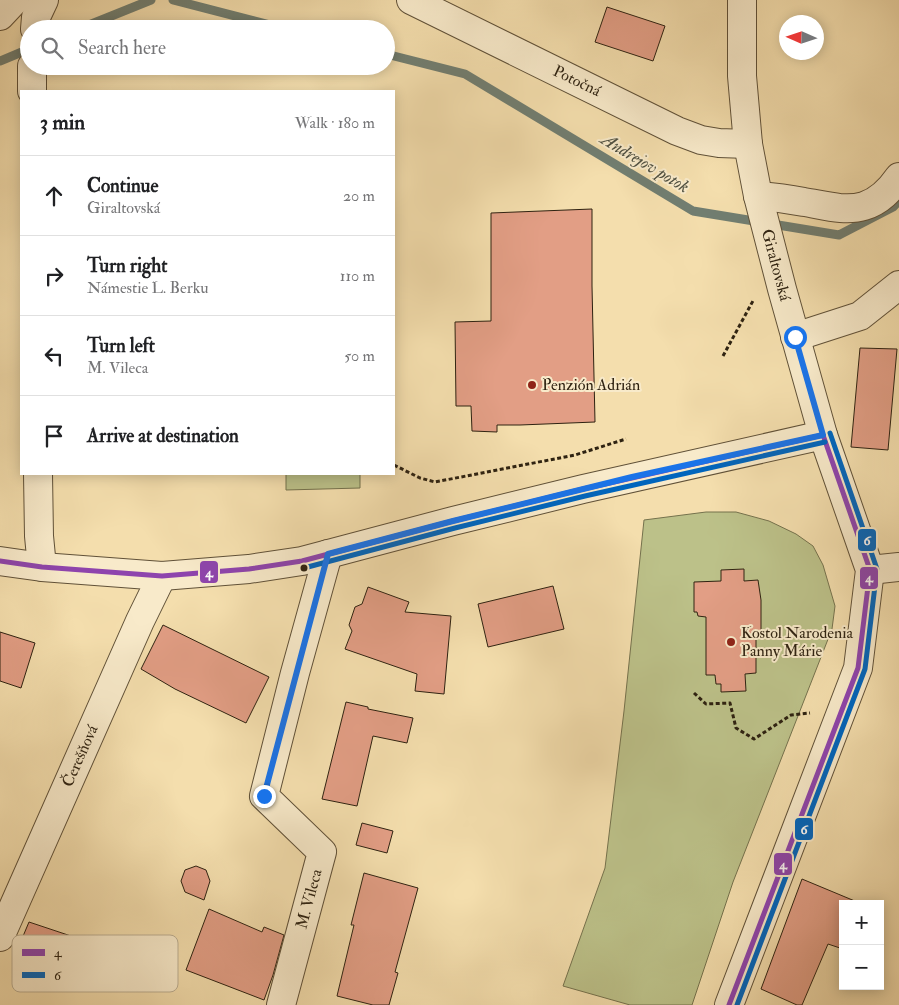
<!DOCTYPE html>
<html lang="en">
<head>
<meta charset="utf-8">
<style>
  body { margin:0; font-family:"IM FELL Double Pica",serif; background:#f2f2f2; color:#202124 }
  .controls { position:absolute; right:15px; bottom:15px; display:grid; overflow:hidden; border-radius:0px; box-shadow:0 2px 12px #0003 }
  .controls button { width:45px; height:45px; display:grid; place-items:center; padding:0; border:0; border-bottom:1px solid #e0e0e0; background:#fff; color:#202124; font:25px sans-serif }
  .compass { position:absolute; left:779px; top:15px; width:45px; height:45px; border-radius:50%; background:#fff; box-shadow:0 2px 12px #0003; rotate:273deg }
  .stop { position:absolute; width:15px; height:15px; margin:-11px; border:4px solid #1a73e8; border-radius:50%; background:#fff }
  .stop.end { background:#1a73e8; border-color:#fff; box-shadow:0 1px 5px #0008 }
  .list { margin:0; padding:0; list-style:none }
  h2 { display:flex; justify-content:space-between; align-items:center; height:65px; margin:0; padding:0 20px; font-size:21px }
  h2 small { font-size:16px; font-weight:400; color:#757577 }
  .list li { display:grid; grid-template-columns:32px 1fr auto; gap:15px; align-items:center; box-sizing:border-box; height:80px; padding:0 20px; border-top:1px solid #e0e0e0 }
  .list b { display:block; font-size:19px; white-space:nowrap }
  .list p { margin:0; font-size:16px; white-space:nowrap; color:#757577 }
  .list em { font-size:16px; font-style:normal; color:#757577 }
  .icon { flex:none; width:28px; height:28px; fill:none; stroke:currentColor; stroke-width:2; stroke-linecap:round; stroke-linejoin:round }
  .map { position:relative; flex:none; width:899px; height:1005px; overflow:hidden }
  .search { position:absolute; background:#fff; box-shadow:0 2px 12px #0003; left:20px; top:20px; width:375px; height:55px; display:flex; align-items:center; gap:12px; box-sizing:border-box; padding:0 18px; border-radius:28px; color:#757577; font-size:19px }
  .panel { position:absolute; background:#fff; box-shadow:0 2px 12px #0003; left:20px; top:90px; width:375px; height:385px; border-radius:0px }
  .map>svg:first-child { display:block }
</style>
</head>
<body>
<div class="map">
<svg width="899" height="1005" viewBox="0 0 899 1005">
  <rect width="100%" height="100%" fill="#f4dead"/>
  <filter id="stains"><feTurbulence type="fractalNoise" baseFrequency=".004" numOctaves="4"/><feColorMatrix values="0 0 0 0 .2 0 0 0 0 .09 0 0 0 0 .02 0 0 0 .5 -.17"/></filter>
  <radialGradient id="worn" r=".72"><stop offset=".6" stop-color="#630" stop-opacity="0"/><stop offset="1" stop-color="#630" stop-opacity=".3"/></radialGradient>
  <g fill="#bcc189" stroke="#75724d">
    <path d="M286 474H360V488L286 490Z"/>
    <path d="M706 512H736L769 521 796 534 813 546 823 565 835 606 832 629 733 882 692 1005H630L563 986 605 868 624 711 644 520Z"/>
  </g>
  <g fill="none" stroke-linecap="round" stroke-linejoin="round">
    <g stroke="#717e71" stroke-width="9">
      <path d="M173 0 286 29"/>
      <path d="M79 29 151 0"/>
      <path d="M386 54 465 74 693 211 839 235 893 207 899 201"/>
      <path d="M0 61 29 49"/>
    </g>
  </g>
  <g fill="#e29e85" stroke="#2e2211">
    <path d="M607 7 665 26 653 61 595 42Z"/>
    <path d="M592 209V286L595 422 520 425H497V432L472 431 471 406H456L455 322 491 321V213Z"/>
    <path d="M860 348 897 349 888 450 851 447Z"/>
    <path d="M744 569V581L758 580 761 600V634H756V673L745 674 746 691 721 692V684H716L715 675H706V617L698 616 697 612H694V582L721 581V570Z"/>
    <path d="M553 586 564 629 488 647 478 604Z"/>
    <path d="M368 587 409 602 405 612 451 616 444 694 415 691 417 674 345 649 352 631 349 625 355 607 362 604Z"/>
    <path d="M163 625 269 677 246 723 175 689 141 669Z"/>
    <path d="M0 632 35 643 21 688 0 681Z"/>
    <path d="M346 702 368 707V709L413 718 407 743 373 736 357 806 322 799Z"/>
    <path d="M362 823 393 831 387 853 356 845Z"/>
    <path d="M196 866 206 870 210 881 204 900 185 892 181 881 185 870Z"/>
    <path d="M364 873 418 888 395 972 398 973 389 1005H373L337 996 354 925H351Z"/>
    <path d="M802 879 862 904H843V949L828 944 802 1005H797L761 989Z"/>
    <path d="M209 909 262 932 264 927 284 935 273 975 264 1000 186 970Z"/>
    <path d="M29 922 74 937 59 976 13 960Z"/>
  </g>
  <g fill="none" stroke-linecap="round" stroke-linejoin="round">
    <g stroke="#605138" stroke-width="30">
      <g id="minor">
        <path d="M411 0 677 131 701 140 719 143 748 144"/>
        <path d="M0 16 15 0"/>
        <path d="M35 29 36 17 44 0"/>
        <path d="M32 91V66"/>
        <path d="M758 196C773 197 788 199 804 202 823 205 845 212 864 206 880 201 890 190 899 177"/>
        <path d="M795 337 860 316 899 285"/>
        <path d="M38 474 39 536 42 567"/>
        <path d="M0 561 42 567 162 576 249 569 302 561 453 521 583 489 823 435"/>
        <path d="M870 570 899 567"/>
        <path d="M0 937 140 621 162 576"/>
        <path d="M281 1005 322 852 264 796 295 673 328 554"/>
        <path d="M729 1005 858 668 870 570 823 435 782 289 758 196 748 144 742 76V0"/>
      </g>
    </g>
    <g stroke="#2e2211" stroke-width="3" stroke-dasharray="4 2.5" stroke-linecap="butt">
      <path d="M723 356 754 299"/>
      <path d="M394 465 420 478 435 482 575 455 626 439"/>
      <path d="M694 693 706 704 730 703 736 728 754 739 791 715 810 713"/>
    </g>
    <use href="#minor" stroke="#f8eaca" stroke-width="28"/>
    <g stroke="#f8eaca" stroke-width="9">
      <g id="bus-1">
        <path d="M0 561 42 567 162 576 249 569 302 561 453 521 583 489 823 435"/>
        <path d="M729 1005 858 668 870 570 823 435"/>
      </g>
    </g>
    <g stroke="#f8eaca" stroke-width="9">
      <g id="bus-2">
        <path d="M304 568 455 528 585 496 825 442"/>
        <path d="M737 1005 865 669 877 569 830 433"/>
      </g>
    </g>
    <use href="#bus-1" stroke="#8e44ad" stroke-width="5"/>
    <use href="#bus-2" stroke="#0065bd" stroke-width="5"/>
  </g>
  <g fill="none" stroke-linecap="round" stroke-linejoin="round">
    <path stroke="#1a73e8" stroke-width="6" d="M264 796 328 554 453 521 632 477 823 435 795 337"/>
  </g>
  <g fill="#8f2418" stroke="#f8eaca" stroke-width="2">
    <circle cx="532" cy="385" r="5"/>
    <circle cx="731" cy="642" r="5"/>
  </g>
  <circle fill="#2e2211" stroke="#f8eaca" stroke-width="2" cx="304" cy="568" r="4.5"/>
  <g text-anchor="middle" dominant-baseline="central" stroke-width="4" stroke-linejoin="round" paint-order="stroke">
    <g font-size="16" fill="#2e2211" stroke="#f8eaca">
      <text transform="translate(577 81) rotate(26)">Potočná</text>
      <text transform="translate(776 265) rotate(75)">Giraltovská</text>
      <text transform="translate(80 756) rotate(-66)">Čerešňová</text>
      <text transform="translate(309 899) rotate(-75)">M. Vileca</text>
    </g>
    <g font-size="16" fill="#2e2211" stroke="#f8eaca" text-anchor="start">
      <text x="542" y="385">Penzión Adrián</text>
      <text x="741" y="633">Kostol Narodenia<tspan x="741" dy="18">Panny Márie</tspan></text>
    </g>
    <g font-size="18" font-style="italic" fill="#4f5041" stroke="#f8eaca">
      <text transform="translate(645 163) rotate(31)">Andrejov potok</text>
    </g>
  </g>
  <rect x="12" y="935" width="166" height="57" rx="8" fill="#f8eaca" stroke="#bbae92" stroke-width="1"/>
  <rect x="22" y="949" width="23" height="7" fill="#8e44ad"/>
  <rect x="22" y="972" width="23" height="6" fill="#0065bd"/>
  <g font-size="14" fill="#2e2211">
    <text x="54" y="957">4</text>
    <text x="54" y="980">6</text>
  </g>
  <g stroke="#f8eaca" stroke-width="2">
    <rect x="857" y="528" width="20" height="24" rx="5" fill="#0065bd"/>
    <rect x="199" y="560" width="20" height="24" rx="5" fill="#8e44ad"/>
    <rect x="859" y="566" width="20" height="24" rx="5" fill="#8e44ad"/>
    <rect x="794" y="817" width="20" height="24" rx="5" fill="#0065bd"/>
    <rect x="773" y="852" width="20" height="24" rx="5" fill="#8e44ad"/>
  </g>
  <g font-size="14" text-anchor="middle" font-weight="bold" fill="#fff">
    <text x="867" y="545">6</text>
    <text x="209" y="577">4</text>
    <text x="869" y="582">4</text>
    <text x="804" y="834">6</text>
    <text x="783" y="869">4</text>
  </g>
  <rect width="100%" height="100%" filter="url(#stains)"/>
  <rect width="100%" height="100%" fill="url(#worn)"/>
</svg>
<div class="controls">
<button>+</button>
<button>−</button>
</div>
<svg class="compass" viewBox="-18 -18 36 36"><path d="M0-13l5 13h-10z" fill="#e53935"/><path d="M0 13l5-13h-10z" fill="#757577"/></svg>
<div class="stop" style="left:795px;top:337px"></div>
<div class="stop end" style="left:264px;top:796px"></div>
<div class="search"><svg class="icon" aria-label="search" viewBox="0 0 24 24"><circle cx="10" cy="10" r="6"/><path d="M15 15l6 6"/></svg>Search here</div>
<section class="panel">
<h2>3 min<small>Walk · 180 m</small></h2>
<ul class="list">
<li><svg class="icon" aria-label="ahead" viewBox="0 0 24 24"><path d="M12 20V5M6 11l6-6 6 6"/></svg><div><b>Continue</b><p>Giraltovská</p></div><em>20 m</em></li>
<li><svg class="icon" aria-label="right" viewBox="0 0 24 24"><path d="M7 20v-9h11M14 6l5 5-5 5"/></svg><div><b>Turn right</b><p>Námestie L. Berku</p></div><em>110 m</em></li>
<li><svg class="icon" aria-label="left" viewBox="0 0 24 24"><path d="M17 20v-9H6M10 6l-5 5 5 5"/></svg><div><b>Turn left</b><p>M. Vileca</p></div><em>50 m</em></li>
<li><svg class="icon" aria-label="arrive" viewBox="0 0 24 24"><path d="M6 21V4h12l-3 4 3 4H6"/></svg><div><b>Arrive at destination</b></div></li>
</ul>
</section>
</div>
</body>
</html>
